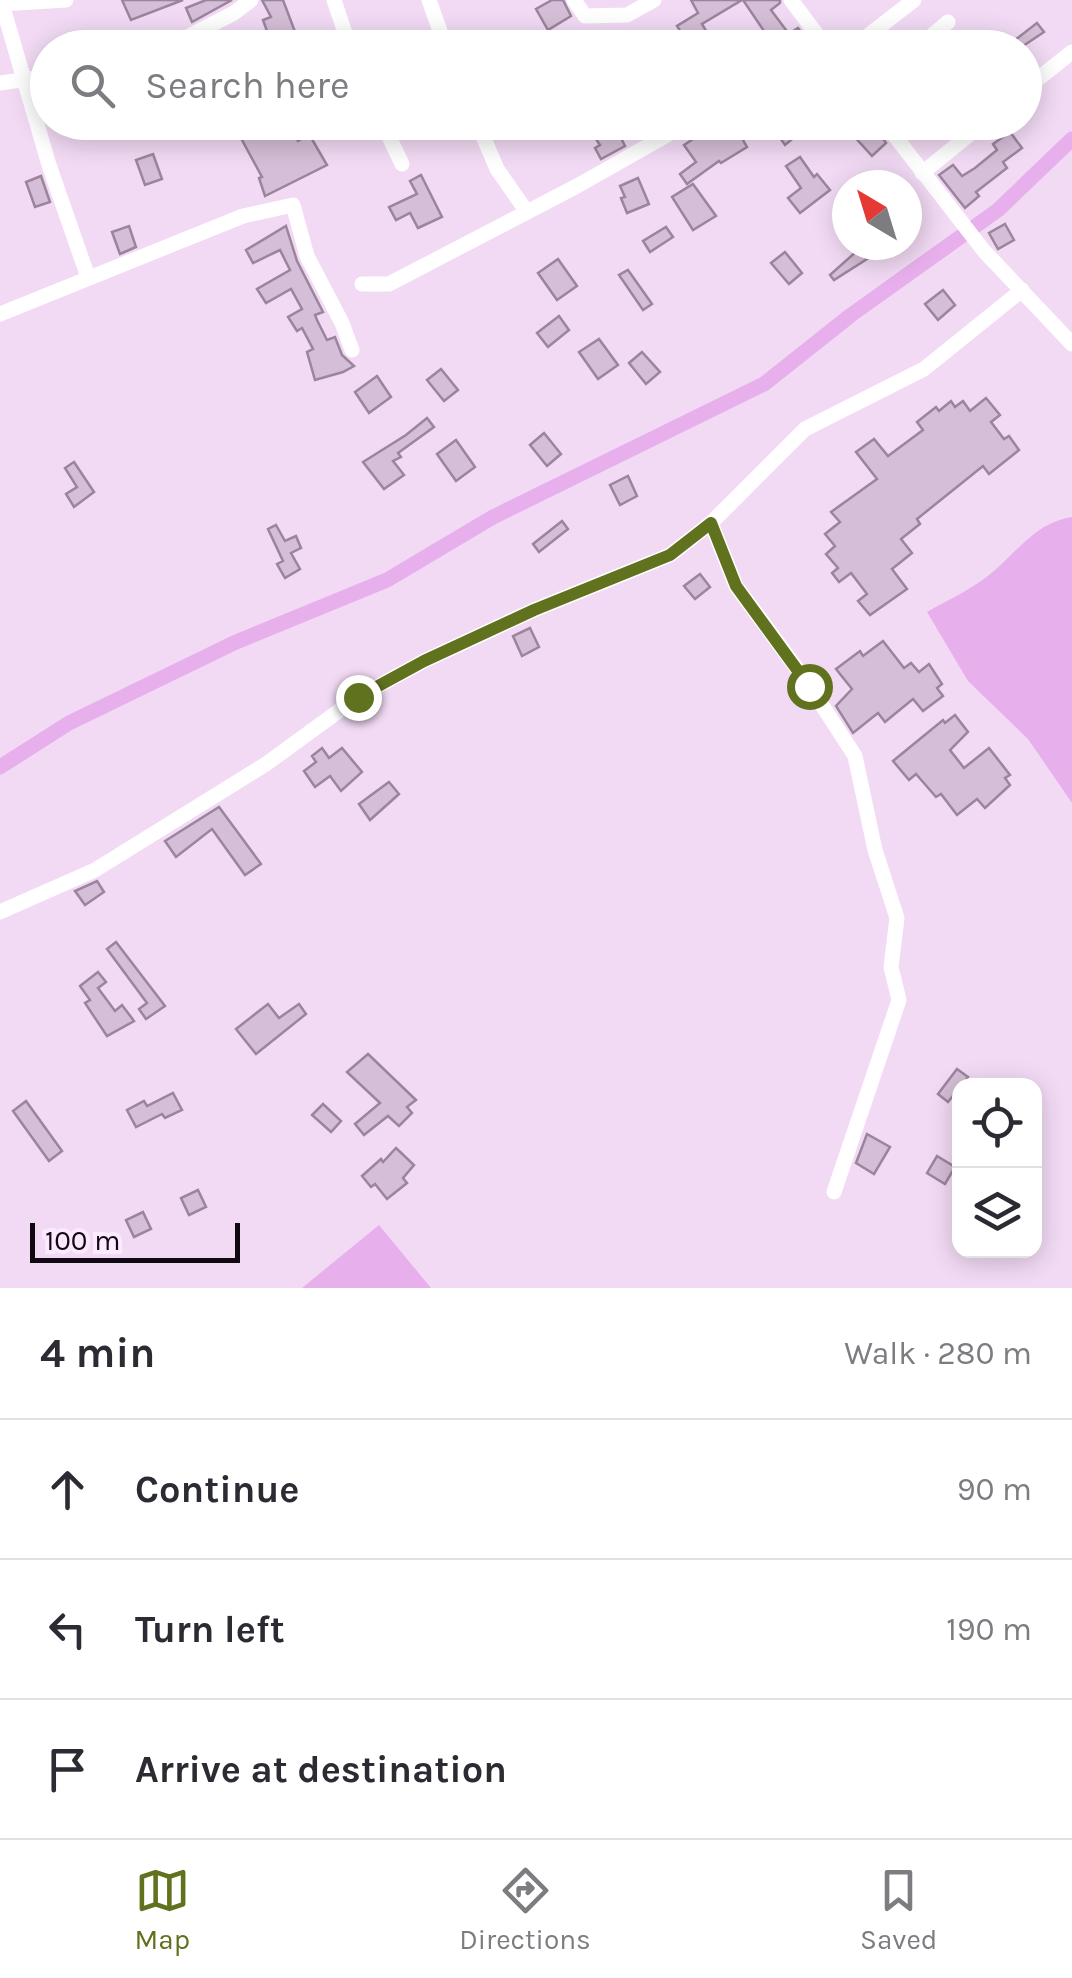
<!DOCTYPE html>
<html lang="en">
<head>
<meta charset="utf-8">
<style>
  body { margin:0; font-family:Karla,sans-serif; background:#f2f2f3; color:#2b2b33 }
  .controls { position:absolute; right:30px; bottom:30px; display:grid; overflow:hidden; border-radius:20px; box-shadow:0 5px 25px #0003 }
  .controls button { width:90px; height:90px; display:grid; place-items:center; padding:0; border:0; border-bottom:2px solid #e1e1e2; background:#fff; color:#2b2b33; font:50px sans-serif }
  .compass { position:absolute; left:832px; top:170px; width:90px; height:90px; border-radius:50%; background:#fff; box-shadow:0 5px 25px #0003; rotate:322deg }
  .scale { position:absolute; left:30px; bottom:25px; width:210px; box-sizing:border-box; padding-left:10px; border:5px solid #100911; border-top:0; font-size:28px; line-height:35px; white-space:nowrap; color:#100911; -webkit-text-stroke:8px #fce9fe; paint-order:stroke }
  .stop { position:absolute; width:30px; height:30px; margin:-22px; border:8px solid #61721f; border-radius:50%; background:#fff }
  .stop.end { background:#61721f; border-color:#fff; box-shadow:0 2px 10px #0008 }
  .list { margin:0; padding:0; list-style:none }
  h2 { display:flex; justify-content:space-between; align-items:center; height:130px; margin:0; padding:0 40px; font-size:42px }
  h2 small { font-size:32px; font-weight:400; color:#7c7c81 }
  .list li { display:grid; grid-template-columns:65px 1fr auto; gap:30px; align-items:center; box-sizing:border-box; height:140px; padding:0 40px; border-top:2px solid #e1e1e2 }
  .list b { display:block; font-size:38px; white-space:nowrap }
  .list em { font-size:32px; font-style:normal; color:#7c7c81 }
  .icon { flex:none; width:55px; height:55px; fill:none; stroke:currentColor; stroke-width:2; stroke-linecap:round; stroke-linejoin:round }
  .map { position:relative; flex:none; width:1072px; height:1288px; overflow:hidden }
  .search { position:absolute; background:#fff; box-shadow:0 5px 25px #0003; left:30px; right:30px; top:30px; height:110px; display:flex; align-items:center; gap:25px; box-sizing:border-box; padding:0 35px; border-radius:55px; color:#7c7c81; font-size:38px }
  .sheet { height:550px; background:#fff }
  nav { display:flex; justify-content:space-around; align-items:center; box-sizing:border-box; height:140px; border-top:2px solid #e1e1e2; background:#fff; font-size:28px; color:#7c7c81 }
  nav a { display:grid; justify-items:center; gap:5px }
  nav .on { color:#61721f }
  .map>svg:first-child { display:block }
</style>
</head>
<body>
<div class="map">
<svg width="1072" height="1288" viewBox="0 0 1072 1288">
  <rect width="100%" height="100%" fill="#f2daf4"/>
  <g fill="#e8afed">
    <path d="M1072 517V803L1028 739 968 681 927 612C948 600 970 590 989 575 1017 553 1034 523 1072 517Z"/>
    <path d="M379 1225 431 1288H302Z"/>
  </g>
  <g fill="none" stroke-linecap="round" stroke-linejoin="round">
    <path stroke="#e8afed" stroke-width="15" d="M0 767 69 723 236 642 387 580 493 517 764 384 851 315 998 210 1072 139"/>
  </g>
  <g fill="#d5bed7" stroke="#9b859d" stroke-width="2.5">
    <path d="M122 0H183L131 20Z"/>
    <path d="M206 0H232L192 22 186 8Z"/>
    <path d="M262 0H283L300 45 273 48 263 20 271 17Z"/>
    <path d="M552 0H563L571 16 548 30 536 9Z"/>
    <path d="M691 0H742L702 24 716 48H691L677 26 698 13Z"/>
    <path d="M743 0H780V3L771 10 786 30 763 48H743L764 31Z"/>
    <path d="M1037 23 1044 32 1020 48 1015 40Z"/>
    <path d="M798 28 811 45 789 48 782 38Z"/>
    <path d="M254 122H288L298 141 309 134 327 165 265 196 259 178 262 177 242 140 257 132Z"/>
    <path d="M601 122H613L625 146 601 159 595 148 600 145 590 130Z"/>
    <path d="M704 122H767L743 140 747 147 721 163 719 161 687 184 680 174 696 162 684 145 699 135 697 130Z"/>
    <path d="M789 122H813L785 145 776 132Z"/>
    <path d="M867 122H873L886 143 872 156 853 135Z"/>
    <path d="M1010 132 1022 148 1003 162 1007 168 976 192 979 196 965 208 939 175 953 165 962 176 975 168 997 150 993 144Z"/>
    <path d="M153 154 162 179 145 185 136 160Z"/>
    <path d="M800 157 814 177 817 174 830 190 800 213 788 198 801 188 786 166Z"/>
    <path d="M421 175 442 217 418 228 410 213 396 220 389 207 417 194 410 181Z"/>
    <path d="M41 176 50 202 35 207 26 182Z"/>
    <path d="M638 178 649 204 627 213 621 198 625 197 620 186Z"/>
    <path d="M693 184 716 216 693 230 672 197Z"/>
    <path d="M1005 224 1014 240 998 249 989 233Z"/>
    <path d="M129 226 136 247 120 254 112 232Z"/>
    <path d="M286 226 297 261 323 312 315 315 317 320 327 340 335 337 342 355 354 366 343 372 315 380 307 352 313 349 302 328 297 331 288 317 302 309 291 289 266 303 257 289 290 270 280 250 253 263 246 250Z"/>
    <path d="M666 227 673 237 650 252 643 241Z"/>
    <path d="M858 250 867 259 834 280 830 275Z"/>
    <path d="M785 252 802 273 789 284 771 263Z"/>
    <path d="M558 259 577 286 557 300 538 273Z"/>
    <path d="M628 270 652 304 643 310 619 275Z"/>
    <path d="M943 290 955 305 938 320 925 304Z"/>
    <path d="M559 316 569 330 548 347 537 333Z"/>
    <path d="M599 339 618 365 598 379 579 352Z"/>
    <path d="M642 352 660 372 646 384 629 363Z"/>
    <path d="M441 369 458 390 444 401 427 380Z"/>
    <path d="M377 376 391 397 369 413 355 392Z"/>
    <path d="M986 398 1000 415 991 422 1004 439 1009 436 1019 450 989 474 983 466 917 519 920 524 901 539 912 553 892 569 907 589 870 615 858 601 867 594 851 573 839 582 832 573 838 568 826 554 835 546 825 534 840 522 831 512 877 479 856 452 874 439 888 456 923 430 917 422 936 407 939 411 951 401 955 407 963 401 970 411Z"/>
    <path d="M427 418 434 427 398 453 401 457 393 461 404 475 384 489 363 462 406 435Z"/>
    <path d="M544 433 561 454 547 466 530 445Z"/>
    <path d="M456 440 475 467 456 481 437 454Z"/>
    <path d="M74 462 94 492 74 507 66 494 77 487 65 468Z"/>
    <path d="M628 476 637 496 620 505 610 485Z"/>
    <path d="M562 521 568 529 539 552 533 544Z"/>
    <path d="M276 525 285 541 296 536 301 548 291 553 300 569 285 578 277 564 283 561 268 529Z"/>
    <path d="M700 574 710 587 695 599 684 586Z"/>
    <path d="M530 628 539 647 522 656 513 636Z"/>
    <path d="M883 641 904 668 911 663 919 672 929 664 942 684 937 688 943 696 923 711 913 699 885 722 878 713 853 733 836 706 852 689 836 669 860 651 863 656Z"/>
    <path d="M955 715 968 732 950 750 964 768 989 748 1010 775 1005 778 1010 785 985 808 977 799 957 815 941 794 936 797 916 774 909 780 893 761 943 720 945 723Z"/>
    <path d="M322 748 329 758 342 748 362 772 341 791 330 776 315 787 304 771 316 762 312 756Z"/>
    <path d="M389 782 399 794 370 820 359 804Z"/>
    <path d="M219 807 261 864 245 875 212 829 176 857 165 841Z"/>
    <path d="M97 881 104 892 85 905 75 891Z"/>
    <path d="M116 942 165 1006 146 1019 139 1009 147 1003 107 949Z"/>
    <path d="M98 972 106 982 98 988 115 1011 122 1005 134 1021 107 1036 85 1003 90 1000 80 986Z"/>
    <path d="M268 1004 279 1018 299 1004 306 1014 256 1054 236 1029Z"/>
    <path d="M368 1054 416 1100 407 1107 412 1113 399 1126 388 1116 364 1135 355 1124 380 1103 347 1072Z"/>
    <path d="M957 1069 968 1077 948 1102 938 1094Z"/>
    <path d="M173 1093 182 1110 165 1118 162 1114 136 1127 127 1110 144 1101 147 1106Z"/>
    <path d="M26 1101 62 1151 49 1161 13 1111Z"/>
    <path d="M323 1104 341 1121 331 1132 312 1115Z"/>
    <path d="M867 1134 890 1147 874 1174 856 1163Z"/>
    <path d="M396 1148 414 1165 403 1178 407 1183 387 1199 375 1184 371 1187 362 1176 381 1159 383 1162Z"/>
    <path d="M937 1156 955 1167 945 1184 927 1173Z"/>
    <path d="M198 1190 206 1207 189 1215 181 1198Z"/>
    <path d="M143 1212 151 1229 134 1237 126 1220Z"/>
  </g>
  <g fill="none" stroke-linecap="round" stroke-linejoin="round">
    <g stroke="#fff" stroke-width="15">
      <path d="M334 0 350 48"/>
      <path d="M429 0 446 48"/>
      <path d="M574 0 585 16 627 15 654 0"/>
      <path d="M791 0 827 48"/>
      <path d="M0 4 66 0"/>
      <path d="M2 4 49 165 88 277"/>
      <path d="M166 48 234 13 251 0"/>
      <path d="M852 48 914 0"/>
      <path d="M917 48 948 22"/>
      <path d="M0 83 48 76"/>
      <path d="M1024 90 1072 52"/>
      <path d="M382 122 402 164"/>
      <path d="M477 122 497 169 527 212"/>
      <path d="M884 122 984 251 1072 344"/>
      <path d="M922 173 985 122"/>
      <path d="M362 284H389L577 186 690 122"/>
      <path d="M0 314 243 216 293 205 307 256 342 323 352 350"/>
      <path d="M711 523 736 586 809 685 855 756 875 850 897 918 891 967 899 1000 834 1192"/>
      <path d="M0 912 95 870 266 764 358 697 424 661 534 610 670 555 711 523 805 429 924 369 1022 290"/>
    </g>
  </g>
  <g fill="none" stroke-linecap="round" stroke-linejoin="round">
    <path stroke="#61721f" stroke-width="12" d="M358 697 424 661 534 610 670 555 711 523 736 586 809 686"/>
  </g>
</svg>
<div class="controls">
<button><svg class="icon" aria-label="locate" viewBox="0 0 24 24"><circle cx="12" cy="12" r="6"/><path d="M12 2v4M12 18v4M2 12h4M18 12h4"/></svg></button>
<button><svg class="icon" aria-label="layers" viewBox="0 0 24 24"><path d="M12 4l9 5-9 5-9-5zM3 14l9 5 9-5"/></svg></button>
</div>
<svg class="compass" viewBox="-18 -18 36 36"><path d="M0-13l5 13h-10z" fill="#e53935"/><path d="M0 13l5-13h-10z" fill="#7c7c81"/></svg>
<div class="scale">100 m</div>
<div class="stop" style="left:809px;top:686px"></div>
<div class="stop end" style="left:358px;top:697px"></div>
<div class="search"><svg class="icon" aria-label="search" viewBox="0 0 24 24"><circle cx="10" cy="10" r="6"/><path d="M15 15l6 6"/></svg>Search here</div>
</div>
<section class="sheet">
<h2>4 min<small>Walk · 280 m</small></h2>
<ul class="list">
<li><svg class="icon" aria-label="ahead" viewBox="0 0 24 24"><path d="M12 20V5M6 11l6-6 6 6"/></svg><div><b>Continue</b></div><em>90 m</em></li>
<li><svg class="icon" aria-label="left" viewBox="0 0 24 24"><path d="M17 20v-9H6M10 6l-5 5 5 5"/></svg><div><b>Turn left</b></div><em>190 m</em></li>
<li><svg class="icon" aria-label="arrive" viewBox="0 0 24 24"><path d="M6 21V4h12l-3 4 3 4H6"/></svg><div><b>Arrive at destination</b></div></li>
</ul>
</section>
<nav>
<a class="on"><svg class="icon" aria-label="map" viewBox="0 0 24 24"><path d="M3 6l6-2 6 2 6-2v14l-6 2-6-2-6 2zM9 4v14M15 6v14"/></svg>Map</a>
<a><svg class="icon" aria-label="directions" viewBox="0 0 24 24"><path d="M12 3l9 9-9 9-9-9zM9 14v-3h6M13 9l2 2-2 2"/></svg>Directions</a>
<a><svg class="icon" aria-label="saved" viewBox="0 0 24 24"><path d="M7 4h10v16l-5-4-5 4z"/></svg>Saved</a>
</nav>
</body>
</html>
